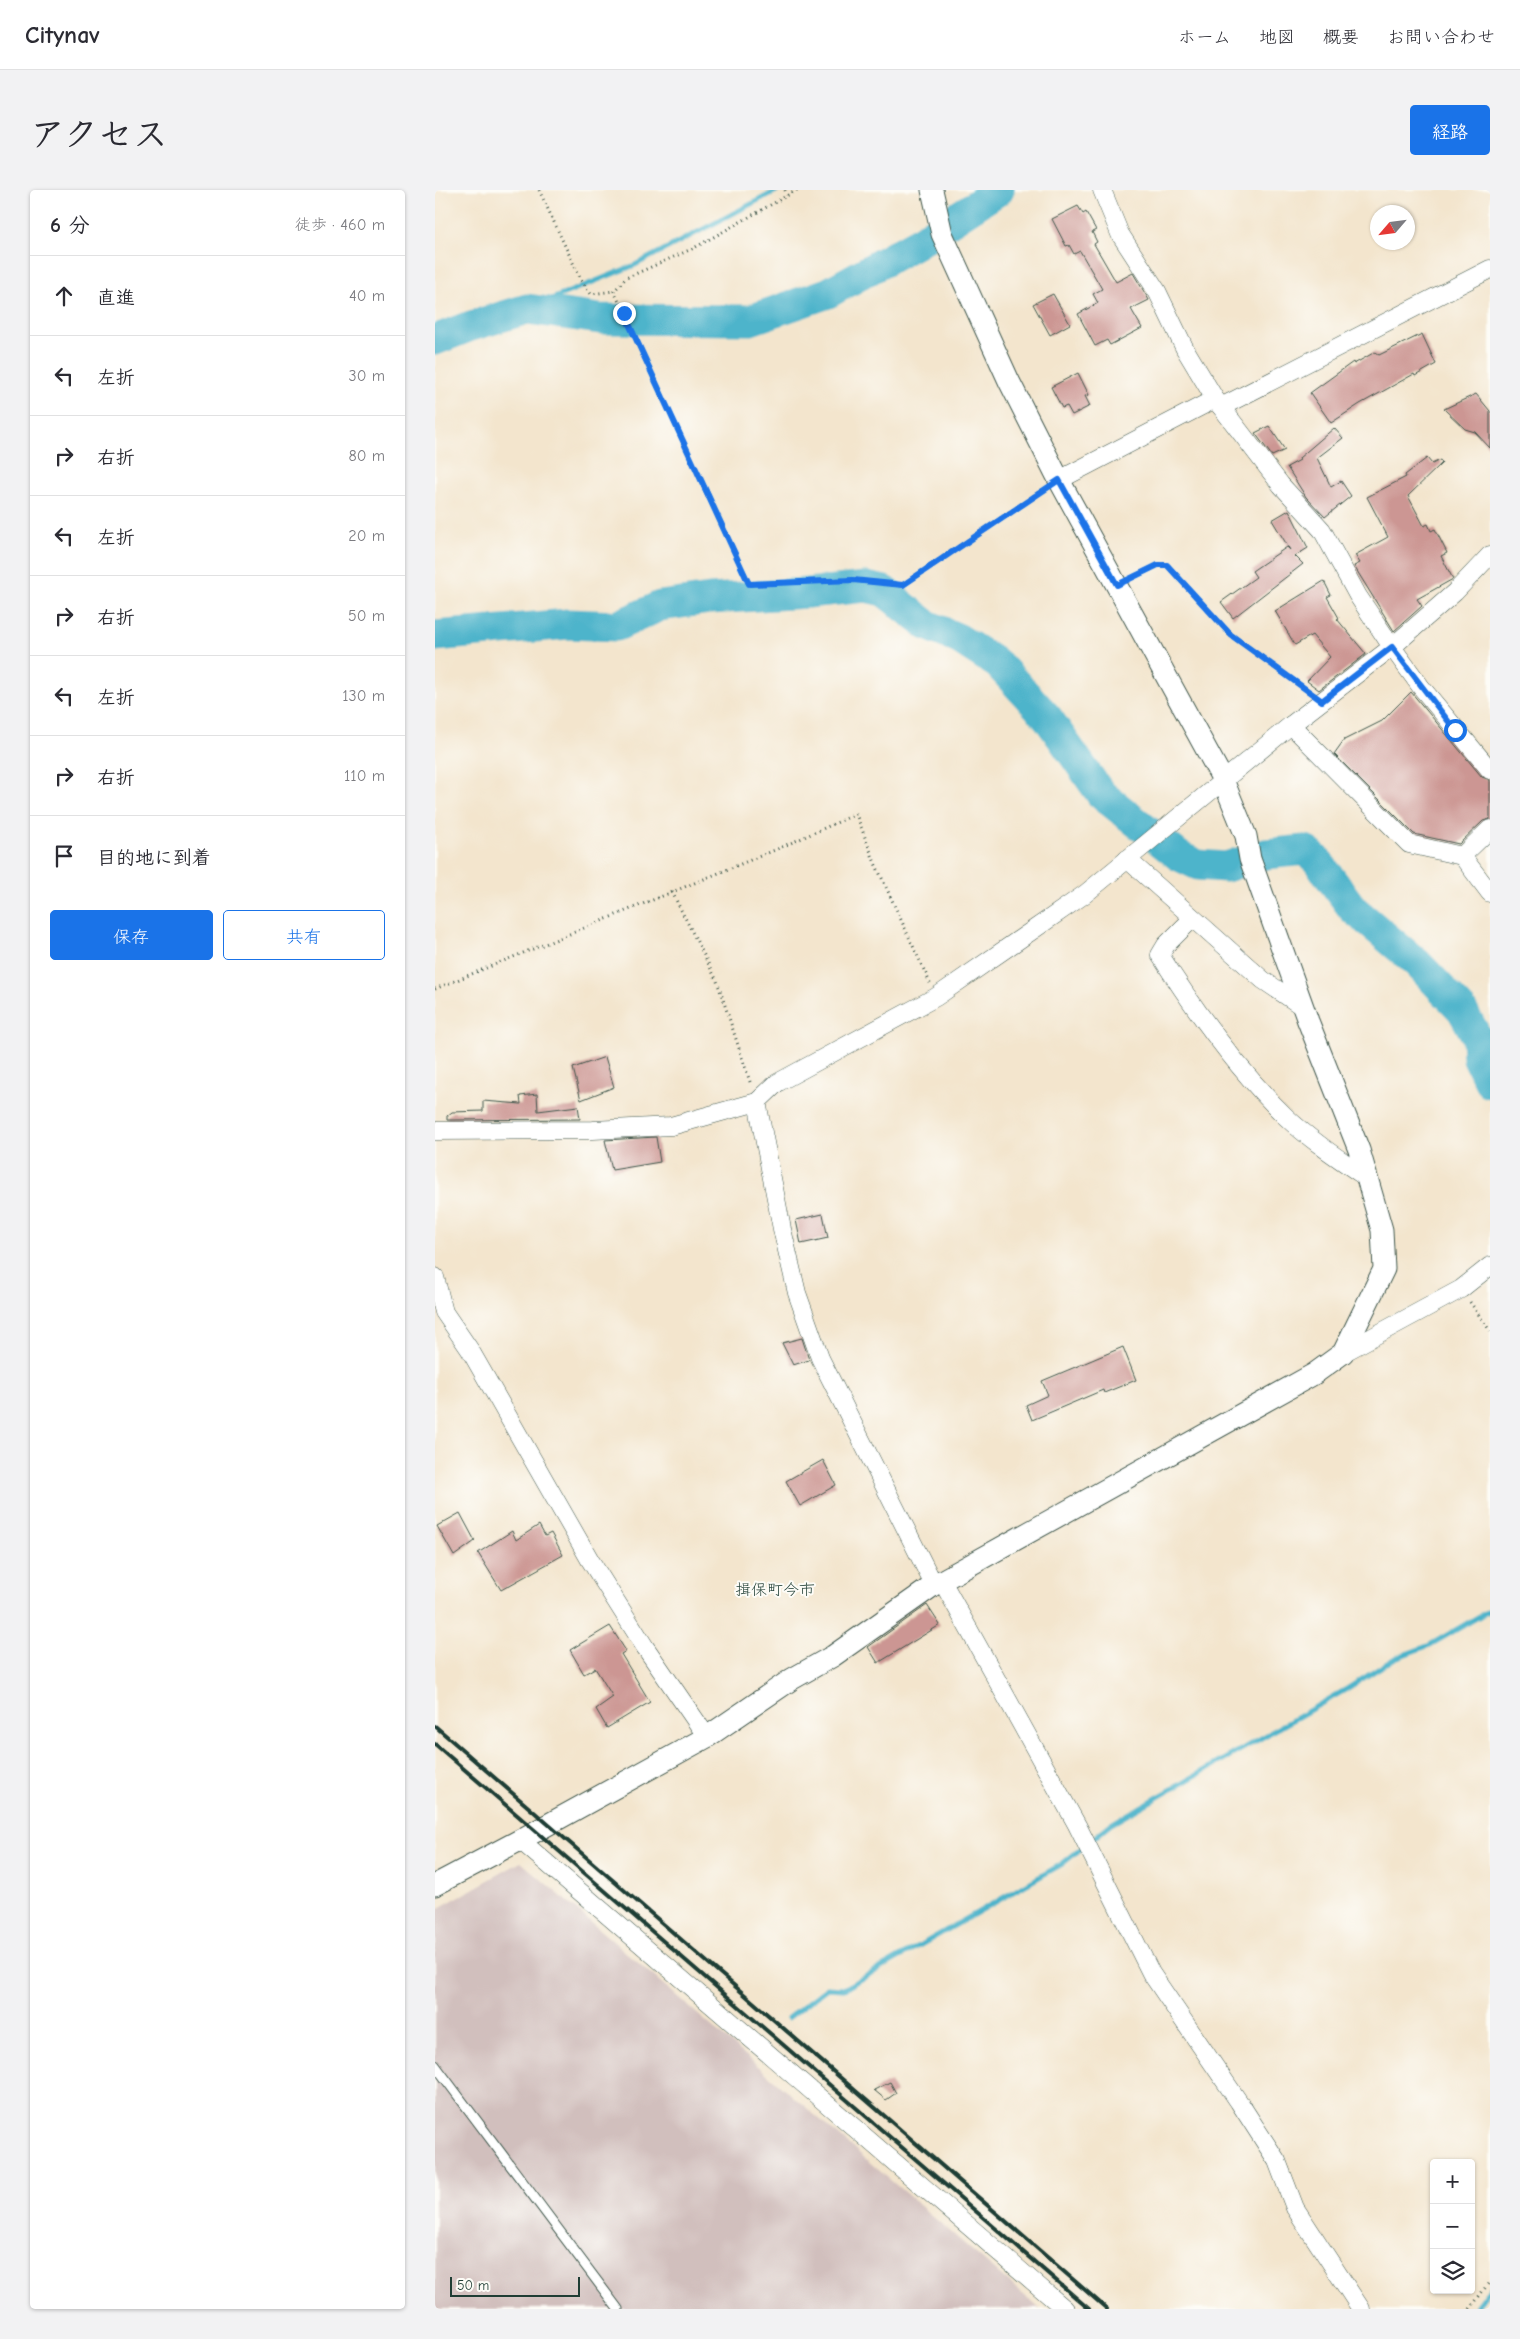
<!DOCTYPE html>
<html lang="ja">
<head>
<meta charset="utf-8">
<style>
  body { margin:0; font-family:"Comic Neue","Klee One",sans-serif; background:#f2f2f3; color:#2b2b33 }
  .controls { position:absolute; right:15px; bottom:15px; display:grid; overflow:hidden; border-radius:5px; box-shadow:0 1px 4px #0004 }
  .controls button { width:45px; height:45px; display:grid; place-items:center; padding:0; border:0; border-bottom:1px solid #e1e1e2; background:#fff; color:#2b2b33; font:25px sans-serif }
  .compass { position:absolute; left:935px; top:15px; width:45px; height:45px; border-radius:50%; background:#fff; box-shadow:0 1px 4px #0004; rotate:242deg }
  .scale { position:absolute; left:15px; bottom:12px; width:130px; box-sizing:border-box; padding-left:5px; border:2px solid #1f3d34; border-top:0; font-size:14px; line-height:18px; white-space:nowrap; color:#1f3d34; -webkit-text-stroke:4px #fdfcf7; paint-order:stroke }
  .stop { position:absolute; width:15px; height:15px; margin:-11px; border:4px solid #1a73e8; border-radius:50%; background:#fff }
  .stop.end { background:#1a73e8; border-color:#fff; box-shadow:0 1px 5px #0008 }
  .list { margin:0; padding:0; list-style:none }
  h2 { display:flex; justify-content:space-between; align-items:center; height:65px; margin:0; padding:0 20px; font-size:21px }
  h2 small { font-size:16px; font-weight:400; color:#7c7c81 }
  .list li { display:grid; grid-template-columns:32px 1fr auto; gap:15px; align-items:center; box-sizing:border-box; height:80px; padding:0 20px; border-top:1px solid #e1e1e2 }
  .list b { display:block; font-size:19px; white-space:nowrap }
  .list em { font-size:16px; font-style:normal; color:#7c7c81 }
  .actions { display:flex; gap:10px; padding:15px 20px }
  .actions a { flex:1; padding:11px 0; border:1px solid #1a73e8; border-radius:5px; text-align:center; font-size:18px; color:#1a73e8 }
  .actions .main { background:#1a73e8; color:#fff }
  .icon { flex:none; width:28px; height:28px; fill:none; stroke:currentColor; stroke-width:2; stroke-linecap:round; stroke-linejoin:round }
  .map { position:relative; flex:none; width:1055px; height:2119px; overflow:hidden; border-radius:5px }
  header { display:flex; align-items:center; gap:30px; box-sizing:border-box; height:70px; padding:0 25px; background:#fff; border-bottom:1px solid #e1e1e2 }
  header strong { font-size:24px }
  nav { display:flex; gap:28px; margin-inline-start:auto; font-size:18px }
  .intro { display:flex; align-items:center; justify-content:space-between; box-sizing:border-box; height:120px; padding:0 30px }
  h1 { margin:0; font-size:35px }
  .button { padding:12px 22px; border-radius:5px; background:#1a73e8; color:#fff; font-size:18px; font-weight:700 }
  main { display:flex; gap:30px; padding:0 30px }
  aside { flex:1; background:#fff; border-radius:5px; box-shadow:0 1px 4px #0004 }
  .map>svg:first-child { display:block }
</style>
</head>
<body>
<header>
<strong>Citynav</strong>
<nav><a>ホーム</a><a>地図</a><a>概要</a><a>お問い合わせ</a></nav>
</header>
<div class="intro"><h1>アクセス</h1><a class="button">経路</a></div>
<main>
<aside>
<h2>6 分<small>徒歩 · 460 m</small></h2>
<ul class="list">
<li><svg class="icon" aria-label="ahead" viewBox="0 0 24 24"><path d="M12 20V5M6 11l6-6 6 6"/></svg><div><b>直進</b></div><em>40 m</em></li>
<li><svg class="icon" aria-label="left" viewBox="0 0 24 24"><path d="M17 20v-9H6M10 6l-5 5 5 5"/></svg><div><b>左折</b></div><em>30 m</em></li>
<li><svg class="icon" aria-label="right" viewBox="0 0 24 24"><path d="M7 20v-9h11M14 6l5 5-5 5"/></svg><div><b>右折</b></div><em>80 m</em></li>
<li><svg class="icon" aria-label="left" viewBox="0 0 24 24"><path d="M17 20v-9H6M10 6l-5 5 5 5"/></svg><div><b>左折</b></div><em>20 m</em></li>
<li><svg class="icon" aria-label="right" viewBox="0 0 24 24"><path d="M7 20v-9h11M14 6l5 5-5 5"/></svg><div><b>右折</b></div><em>50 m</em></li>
<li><svg class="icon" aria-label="left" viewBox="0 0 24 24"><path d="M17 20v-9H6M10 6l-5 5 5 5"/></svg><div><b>左折</b></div><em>130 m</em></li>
<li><svg class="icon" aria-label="right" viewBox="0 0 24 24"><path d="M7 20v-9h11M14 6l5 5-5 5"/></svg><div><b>右折</b></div><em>110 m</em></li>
<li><svg class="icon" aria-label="arrive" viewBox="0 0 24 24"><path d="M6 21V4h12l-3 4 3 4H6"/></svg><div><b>目的地に到着</b></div></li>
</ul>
<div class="actions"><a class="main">保存</a><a>共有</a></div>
</aside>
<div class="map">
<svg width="1055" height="2119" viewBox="0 0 1055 2119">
  <rect width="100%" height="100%" fill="#fdfcf7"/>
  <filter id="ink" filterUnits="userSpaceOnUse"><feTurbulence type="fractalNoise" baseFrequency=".02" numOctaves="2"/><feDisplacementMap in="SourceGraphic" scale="10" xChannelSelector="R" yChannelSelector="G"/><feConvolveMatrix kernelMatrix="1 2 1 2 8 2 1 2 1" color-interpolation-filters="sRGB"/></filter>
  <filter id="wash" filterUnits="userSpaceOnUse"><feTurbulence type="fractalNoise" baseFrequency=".0096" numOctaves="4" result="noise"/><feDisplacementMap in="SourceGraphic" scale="20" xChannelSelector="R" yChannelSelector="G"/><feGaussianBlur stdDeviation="1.12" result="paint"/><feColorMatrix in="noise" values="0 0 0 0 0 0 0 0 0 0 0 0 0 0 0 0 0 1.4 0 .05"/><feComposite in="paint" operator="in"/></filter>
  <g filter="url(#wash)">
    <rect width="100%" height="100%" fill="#f3e5cd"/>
    <path fill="#d1bfbd" d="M86 1672 605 2119H0V1720Z"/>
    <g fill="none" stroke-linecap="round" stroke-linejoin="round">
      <g stroke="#4db4cb" stroke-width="5">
        <path d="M92 119 200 75 343 0"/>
        <path d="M353 1828 392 1798 409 1799 627 1674 676 1634 910 1500 960 1468 995 1455 1055 1420"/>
        <path d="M1039 2119 1055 2098"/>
      </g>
      <g stroke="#4db4cb" stroke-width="31">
        <path d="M0 150 33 137 92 119 165 129 315 130 393 103 482 53 564 0"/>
        <path d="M0 446 133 434 182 436 225 416 275 409 372 403 431 397 449 401 492 435 524 449 563 474 612 527 666 604 744 666 763 675 791 677 831 664 870 660 882 670 918 719 982 773 1027 820 1042 847 1043 868 1055 893"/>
      </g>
    </g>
    <g id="blocks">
      <g fill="#cc9693">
        <path d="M643 16 648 24 651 22 661 40 657 42 662 52 659 54 681 92 698 83 714 110 696 119 707 138 675 155 672 150 660 156 643 124 663 113 658 104 667 99 645 61 639 64 634 55 631 56 617 29Z"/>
        <path d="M618 104 635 134 615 145 598 114Z"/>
        <path d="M987 144 1001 174 980 186 979 184 925 214 896 233 875 203 918 172 919 174 940 162 944 165Z"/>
        <path d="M643 183 654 205 650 206 655 216 637 225 632 216 627 218 616 197Z"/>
        <path d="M1041 204 1055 221V258L1040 242 1030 239 1009 219Z"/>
        <path d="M834 236 850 260 837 266 820 243Z"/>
        <path d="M899 238 908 248 882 268 896 297 906 291 916 306 890 327 871 307 852 277 865 270 864 268Z"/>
        <path d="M992 268 997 274 1005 270 1007 273 973 306 989 336 993 334 996 341 1000 339 1012 363 1006 366 1018 389 982 409 987 416 959 441 919 376 925 373 920 365 953 347 932 307 971 287 970 285Z"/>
        <path d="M854 320 873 358 860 366 868 374 798 428 786 412 821 387 817 381 852 357 855 360 837 330Z"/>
        <path d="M889 391 896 405 892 407 904 428 902 429 931 464 884 500 872 491 895 467 877 445 860 455 840 421Z"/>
        <path d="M976 502 1047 587 1055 590V629L1048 631 1024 654 979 644 899 564 909 550 947 531Z"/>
        <path d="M170 867 179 897 146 910 138 878Z"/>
        <path d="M102 904 103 921 143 916 145 929 12 930V926L17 922 48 921V911L86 914 85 906Z"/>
        <path d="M221 947 225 972 177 980 170 950Z"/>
        <path d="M388 1024 393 1048 366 1054 361 1030Z"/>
        <path d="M367 1148 374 1170 358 1175 347 1153Z"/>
        <path d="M688 1157 701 1190 669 1203 668 1200 597 1230 591 1215 613 1205 607 1191Z"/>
        <path d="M388 1270 401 1295 365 1316 351 1291Z"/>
        <path d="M25 1323 40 1351 19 1366 2 1336Z"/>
        <path d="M104 1335 110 1346 116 1343 128 1365 66 1400 43 1363 77 1341 81 1350Z"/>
        <path d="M492 1415 505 1435 443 1473 433 1457Z"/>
        <path d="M175 1436 191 1461 186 1464 215 1512 172 1538 161 1519 178 1507 160 1478 149 1484 135 1460Z"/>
        <path d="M455 1892 461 1903 451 1910 439 1900Z"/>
      </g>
    </g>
  </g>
  <g filter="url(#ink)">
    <use href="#blocks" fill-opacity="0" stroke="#3f564b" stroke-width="1"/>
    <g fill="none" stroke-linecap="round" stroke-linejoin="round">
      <g stroke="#3f564b" stroke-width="11">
        <path id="service" d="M0 1875 183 2119"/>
      </g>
      <g stroke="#3f564b" stroke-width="19">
        <g id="minor">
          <path d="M667 0 685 44 722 101 750 159 780 209 846 295 887 340 923 406 957 457 986 497 1055 580"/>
          <path d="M786 217 1055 79"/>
          <path d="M624 290 780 209"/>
          <path d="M856 535 974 654 1027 666 1055 703"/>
          <path d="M1027 666 1055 639"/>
          <path d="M692 669 828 790 868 817"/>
          <path d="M758 728 731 755 725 765C761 822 801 878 850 926 874 949 904 969 932 988"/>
          <path d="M322 912 347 1039 362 1103 385 1168 499 1395"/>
          <path d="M0 941 158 940 236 936 322 912 342 893 501 807 650 704 856 535 957 457 1020 402 1055 365"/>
          <path d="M0 1087 9 1122 35 1160 155 1370 210 1457 272 1547"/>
          <path d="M908 1163 1026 1099 1055 1076"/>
          <path d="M507 1391 642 1635 716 1783 804 1912 842 1971 860 2018 926 2119"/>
          <path d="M85 1650 630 2119"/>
        </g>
      </g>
      <g stroke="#3f564b" stroke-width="23">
        <path id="tertiary" d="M0 1695 85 1650 272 1547 357 1489 398 1466 499 1395 879 1184 908 1163 949 1079 947 1040 924 960 873 831 815 669 811 646 788 590 624 290 574 191 507 44 497 0"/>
      </g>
      <g stroke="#3f564b" stroke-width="3" stroke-dasharray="1 4" stroke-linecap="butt">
        <path d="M104 0 146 90 156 104 179 101"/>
        <path d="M350 0 352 5"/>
        <path d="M362 0 259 58 191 88 179 101 314 394 418 390 468 395 608 300"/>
        <path d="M697 388 723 375H732L796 445 874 501"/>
        <path d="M237 702 282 791 316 895"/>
        <path d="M0 799 340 660 421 624 440 673 495 793"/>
        <path d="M1035 1112 1055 1141"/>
        <path d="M1035 2119 1055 2091"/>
      </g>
      <use href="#service" stroke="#fff" stroke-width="9"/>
      <use href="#minor" stroke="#fff" stroke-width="18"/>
      <use href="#tertiary" stroke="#fff" stroke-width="21"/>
      <g stroke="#1f3d34" stroke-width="4">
        <path d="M0 1536 672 2119"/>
        <path d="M0 1554 654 2119"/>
      </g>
    </g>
  </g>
  <g fill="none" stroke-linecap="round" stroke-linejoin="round" filter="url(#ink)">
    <path stroke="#1a73e8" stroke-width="6" d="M189 123 314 394 418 390 468 395 624 290 682 395 723 375H732L796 445 887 511 957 457 1020 540"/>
  </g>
  <g text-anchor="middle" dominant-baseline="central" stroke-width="4" stroke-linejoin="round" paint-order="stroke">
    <g font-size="16" fill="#1f3d34" stroke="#fdfcf7">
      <text x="340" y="1400">揖保町今市</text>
    </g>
  </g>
</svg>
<div class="controls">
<button>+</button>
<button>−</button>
<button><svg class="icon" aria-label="layers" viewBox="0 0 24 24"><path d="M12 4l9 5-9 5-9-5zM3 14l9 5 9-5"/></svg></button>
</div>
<svg class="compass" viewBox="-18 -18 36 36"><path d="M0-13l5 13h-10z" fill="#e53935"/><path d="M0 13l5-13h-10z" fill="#7c7c81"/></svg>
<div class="scale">50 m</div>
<div class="stop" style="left:1020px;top:540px"></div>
<div class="stop end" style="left:189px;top:123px"></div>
</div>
</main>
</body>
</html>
